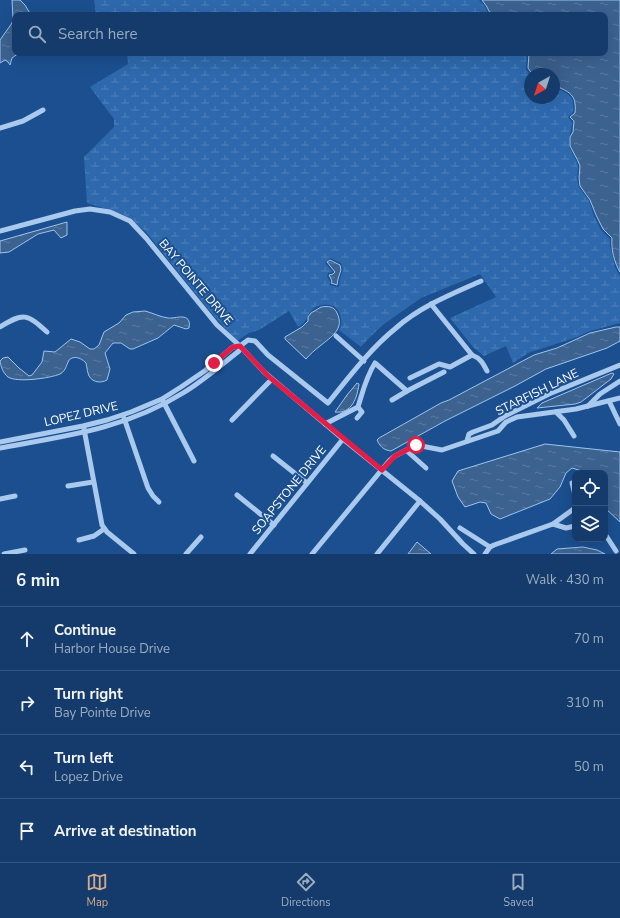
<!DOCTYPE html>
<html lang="en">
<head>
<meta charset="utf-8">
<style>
  body { margin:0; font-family:"Nunito Sans",sans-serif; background:#214673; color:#f1f3f6 }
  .controls { position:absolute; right:12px; bottom:12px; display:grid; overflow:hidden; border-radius:8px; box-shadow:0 4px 16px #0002 }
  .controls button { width:36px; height:36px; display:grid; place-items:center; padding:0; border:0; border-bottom:1px solid #33557e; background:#143b6b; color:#f1f3f6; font:20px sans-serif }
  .compass { position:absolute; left:524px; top:68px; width:36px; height:36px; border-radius:50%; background:#143b6b; box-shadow:0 4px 16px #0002; rotate:219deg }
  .stop { position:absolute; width:12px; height:12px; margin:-9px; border:3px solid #e11d48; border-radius:50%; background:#fff }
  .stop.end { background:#e11d48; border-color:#fff; box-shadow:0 1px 4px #0008 }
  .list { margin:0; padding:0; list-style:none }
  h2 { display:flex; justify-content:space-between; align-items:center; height:52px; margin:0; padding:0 16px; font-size:17px }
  h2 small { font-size:13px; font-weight:400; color:#9dadc1 }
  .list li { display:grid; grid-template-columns:26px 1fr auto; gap:12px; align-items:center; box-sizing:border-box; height:64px; padding:0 16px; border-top:1px solid #33557e }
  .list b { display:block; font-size:15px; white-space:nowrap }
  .list p { margin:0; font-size:13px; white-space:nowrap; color:#9dadc1 }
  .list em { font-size:13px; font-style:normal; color:#9dadc1 }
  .icon { flex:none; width:22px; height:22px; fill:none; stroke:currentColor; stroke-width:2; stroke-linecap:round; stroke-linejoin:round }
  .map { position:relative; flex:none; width:620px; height:554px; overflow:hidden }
  .search { position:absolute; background:#143b6b; box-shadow:0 4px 16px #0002; left:12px; right:12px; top:12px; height:44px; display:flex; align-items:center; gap:10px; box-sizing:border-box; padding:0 14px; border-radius:8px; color:#9dadc1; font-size:15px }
  .sheet { height:308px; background:#143b6b }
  nav { display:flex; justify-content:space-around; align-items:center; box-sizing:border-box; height:56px; border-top:1px solid #33557e; background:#143b6b; font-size:11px; color:#9dadc1 }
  nav a { display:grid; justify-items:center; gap:2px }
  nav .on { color:#d6ab8b }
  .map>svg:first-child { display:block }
</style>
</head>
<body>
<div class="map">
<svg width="620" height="554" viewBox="0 0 620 554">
  <defs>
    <pattern id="wetland-marsh" width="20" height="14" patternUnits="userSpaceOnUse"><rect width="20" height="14" fill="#2e69ad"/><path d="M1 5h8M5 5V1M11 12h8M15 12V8" fill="none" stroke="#4d80b9"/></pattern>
    <pattern id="water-ripples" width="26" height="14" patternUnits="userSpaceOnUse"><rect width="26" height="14" fill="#3c6290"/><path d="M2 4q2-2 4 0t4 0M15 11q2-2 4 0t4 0" fill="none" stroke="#597aa1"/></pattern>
  </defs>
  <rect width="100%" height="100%" fill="#1b4f8f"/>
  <g fill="url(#wetland-marsh)" fill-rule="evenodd">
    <path d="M94 0H479L486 8 488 15H96Z"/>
    <path d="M127 53H527L526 69 530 75V98H554V87C568 94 575 95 573 112L568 117 572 122 571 131 569 137V147L577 162 578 167 577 179 579 187 589 201 594 216 601 230 610 239V246L615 267 620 276V323L590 331 577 337 528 353 513 363 506 346 484 356 473 347 450 318 496 297 480 274 421 298 384 324 368 339 361 347 339 330C342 325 342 321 340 315 339 310 335 305 329 305 307 302 311 321 298 327L289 311 259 330 249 333 237 341 213 315 146 232 131 219 122 214 87 203 84 157 114 127V119L90 87 128 64ZM330 258 341 263 343 270 340 279 339 286 337 287 330 285V281L327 277 328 273 333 272 325 263Z"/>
  </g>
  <g fill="url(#water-ripples)" stroke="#9cc4f0">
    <path d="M12 0H20L25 5 31 15H15V53H19L12 58 10 65 8 62 5 60 0 63V40L12 23 13 19Z"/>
    <path d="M482 0H620V272C614 262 611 249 612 238L603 229 596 215 590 200 580 186 579 178 580 166 578 161 570 146V137L573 132 574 121 570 117 575 113C577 94 569 92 554 85V74H532L528 68 529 53H605V15H491L487 7Z"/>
    <path d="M67 222V235L61 238 54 230 38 234 9 252 0 253V241Z"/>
    <path d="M330 260 340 265 341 270 338 279 337 285 331 283 332 281 329 275 333 274 335 272 327 262Z"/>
    <path d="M321 307C328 306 334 306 337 313 345 329 331 337 320 346 315 350 310 354 306 359L285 339V337L302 327 308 321V317L311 313Z"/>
    <path d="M145 311C153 313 160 317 168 318 175 319 192 311 189 328L186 329 174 325 158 338 133 349H130L121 343H113L105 353 110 369 107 380C100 384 90 382 88 373 87 370 87 367 86 363 83 360 78 356 72 358 66 360 68 370 60 374 51 378 17 383 8 377 3 373 1 367 0 361L3 358 8 357 19 368 29 376 32 375 42 362 44 351 55 352 71 339 80 342 90 349H94L99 345 104 332 119 323 126 315 133 312Z"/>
    <path d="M616 327H620V341L607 348 546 369 515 386 445 421 391 451C383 450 380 446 377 440L379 438 441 403 449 400 534 355 557 348 590 333Z"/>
    <path d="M612 373 614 374 611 379 581 402 575 404 537 408 542 403Z"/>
    <path d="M357 383 359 384C357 398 352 414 335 412L347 395Z"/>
    <path d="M545 444 620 452V522L605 508V473H588L572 468 566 473 560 487 550 499 500 519 491 514 486 503 480 502 465 507 458 497 452 481 458 471Z"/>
    <path d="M417 542 431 554H408Z"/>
    <path d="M583 547 597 550 605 554H551L557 549Z"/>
  </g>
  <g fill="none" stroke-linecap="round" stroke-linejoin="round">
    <g stroke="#a9c9ee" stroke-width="5">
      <path d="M0 128 23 121 43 110"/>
      <path d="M0 231 75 211 90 209 110 212 130 221 146 238 217 325 240 346 264 372 343 439 420 501 440 519 463 544 474 554"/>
      <path d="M431 304 472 355C480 358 483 363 487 371"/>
      <path d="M0 327C24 312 27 314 47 332"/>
      <path d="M336 336 364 361"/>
      <path d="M410 378 439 364 450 367 472 355"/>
      <path d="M392 400 407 391 444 372"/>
      <path d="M163 401 194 461"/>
      <path d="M609 401 620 424"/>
      <path d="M588 406 600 394 620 381"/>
      <path d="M556 412 564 420 574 436"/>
      <path d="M124 418 148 488 153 496 159 502"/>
      <path d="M357 418 362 412 358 407"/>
      <path d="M232 420 272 379"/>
      <path d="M325 424 358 407C363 391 366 377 375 363L407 391"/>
      <path d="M84 429 102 525 107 532 134 554"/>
      <path d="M467 441 469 434 473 432 492 425 505 416 549 394 620 365"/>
      <path d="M0 442 83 426 107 420 131 412 162 399 181 387 206 370 233 347 240 346 248 340 255 341 268 355 328 403C349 377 370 349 396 328 421 306 452 294 481 281"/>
      <path d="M0 448C66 436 125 429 183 393 203 381 221 365 239 351L240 346"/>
      <path d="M407 451 426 468"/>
      <path d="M273 456 307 483"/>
      <path d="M572 483 575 495"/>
      <path d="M68 486 93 482"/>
      <path d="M237 495 274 525"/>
      <path d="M0 499 15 496"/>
      <path d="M553 524 566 528 575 526"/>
      <path d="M460 528 490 547"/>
      <path d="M605 534 616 551"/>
      <path d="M79 540 94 536 104 529"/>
      <path d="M4 554 25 550"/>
      <path d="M186 554 201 537"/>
      <path d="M250 554 343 439"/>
      <path d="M312 554 389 461 395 456 416 445 442 450 498 431 506 422 517 417 576 409 620 398"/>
      <path d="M377 554 420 501"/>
      <path d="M485 554 490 547 494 545 553 524 575 508"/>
    </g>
  </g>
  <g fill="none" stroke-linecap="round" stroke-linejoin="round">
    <path stroke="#e11d48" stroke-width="5" d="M214 363 233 347 240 346 268 376 382 470 395 456 416 445"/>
  </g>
  <g text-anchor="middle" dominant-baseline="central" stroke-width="4" stroke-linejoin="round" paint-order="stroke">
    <g font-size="12" fill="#fff" stroke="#1b4f8f">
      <text transform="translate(196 282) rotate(50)">BAY POINTE DRIVE</text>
      <text transform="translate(537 392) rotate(-26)">STARFISH LANE</text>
      <text transform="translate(81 414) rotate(-13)">LOPEZ DRIVE</text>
      <text transform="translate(289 490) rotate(-51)">SOAPSTONE DRIVE</text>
    </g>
  </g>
</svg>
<div class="controls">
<button><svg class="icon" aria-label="locate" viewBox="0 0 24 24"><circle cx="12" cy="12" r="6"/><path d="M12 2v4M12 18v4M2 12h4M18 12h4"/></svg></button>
<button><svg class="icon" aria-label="layers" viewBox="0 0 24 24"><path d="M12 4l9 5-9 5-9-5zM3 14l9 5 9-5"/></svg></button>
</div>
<svg class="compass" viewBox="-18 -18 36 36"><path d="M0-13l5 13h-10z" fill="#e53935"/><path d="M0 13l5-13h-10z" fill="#9dadc1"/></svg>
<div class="stop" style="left:416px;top:445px"></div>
<div class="stop end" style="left:214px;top:363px"></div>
<div class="search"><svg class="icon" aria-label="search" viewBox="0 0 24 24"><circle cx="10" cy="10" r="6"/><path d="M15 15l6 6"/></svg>Search here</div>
</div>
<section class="sheet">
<h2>6 min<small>Walk · 430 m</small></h2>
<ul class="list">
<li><svg class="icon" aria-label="ahead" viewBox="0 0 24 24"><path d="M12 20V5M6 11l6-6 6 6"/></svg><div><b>Continue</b><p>Harbor House Drive</p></div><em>70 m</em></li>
<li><svg class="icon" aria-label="right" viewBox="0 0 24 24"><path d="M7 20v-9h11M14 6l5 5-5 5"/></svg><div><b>Turn right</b><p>Bay Pointe Drive</p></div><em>310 m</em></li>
<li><svg class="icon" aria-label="left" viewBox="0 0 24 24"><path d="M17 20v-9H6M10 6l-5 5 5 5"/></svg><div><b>Turn left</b><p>Lopez Drive</p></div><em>50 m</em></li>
<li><svg class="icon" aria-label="arrive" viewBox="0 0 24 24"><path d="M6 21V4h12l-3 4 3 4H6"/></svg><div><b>Arrive at destination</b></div></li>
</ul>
</section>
<nav>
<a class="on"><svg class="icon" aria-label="map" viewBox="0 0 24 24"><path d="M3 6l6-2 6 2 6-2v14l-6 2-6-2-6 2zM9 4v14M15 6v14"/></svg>Map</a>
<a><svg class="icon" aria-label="directions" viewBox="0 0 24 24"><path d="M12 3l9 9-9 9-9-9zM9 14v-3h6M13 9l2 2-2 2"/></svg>Directions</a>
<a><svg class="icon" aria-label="saved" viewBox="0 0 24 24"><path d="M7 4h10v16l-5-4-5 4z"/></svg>Saved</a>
</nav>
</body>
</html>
